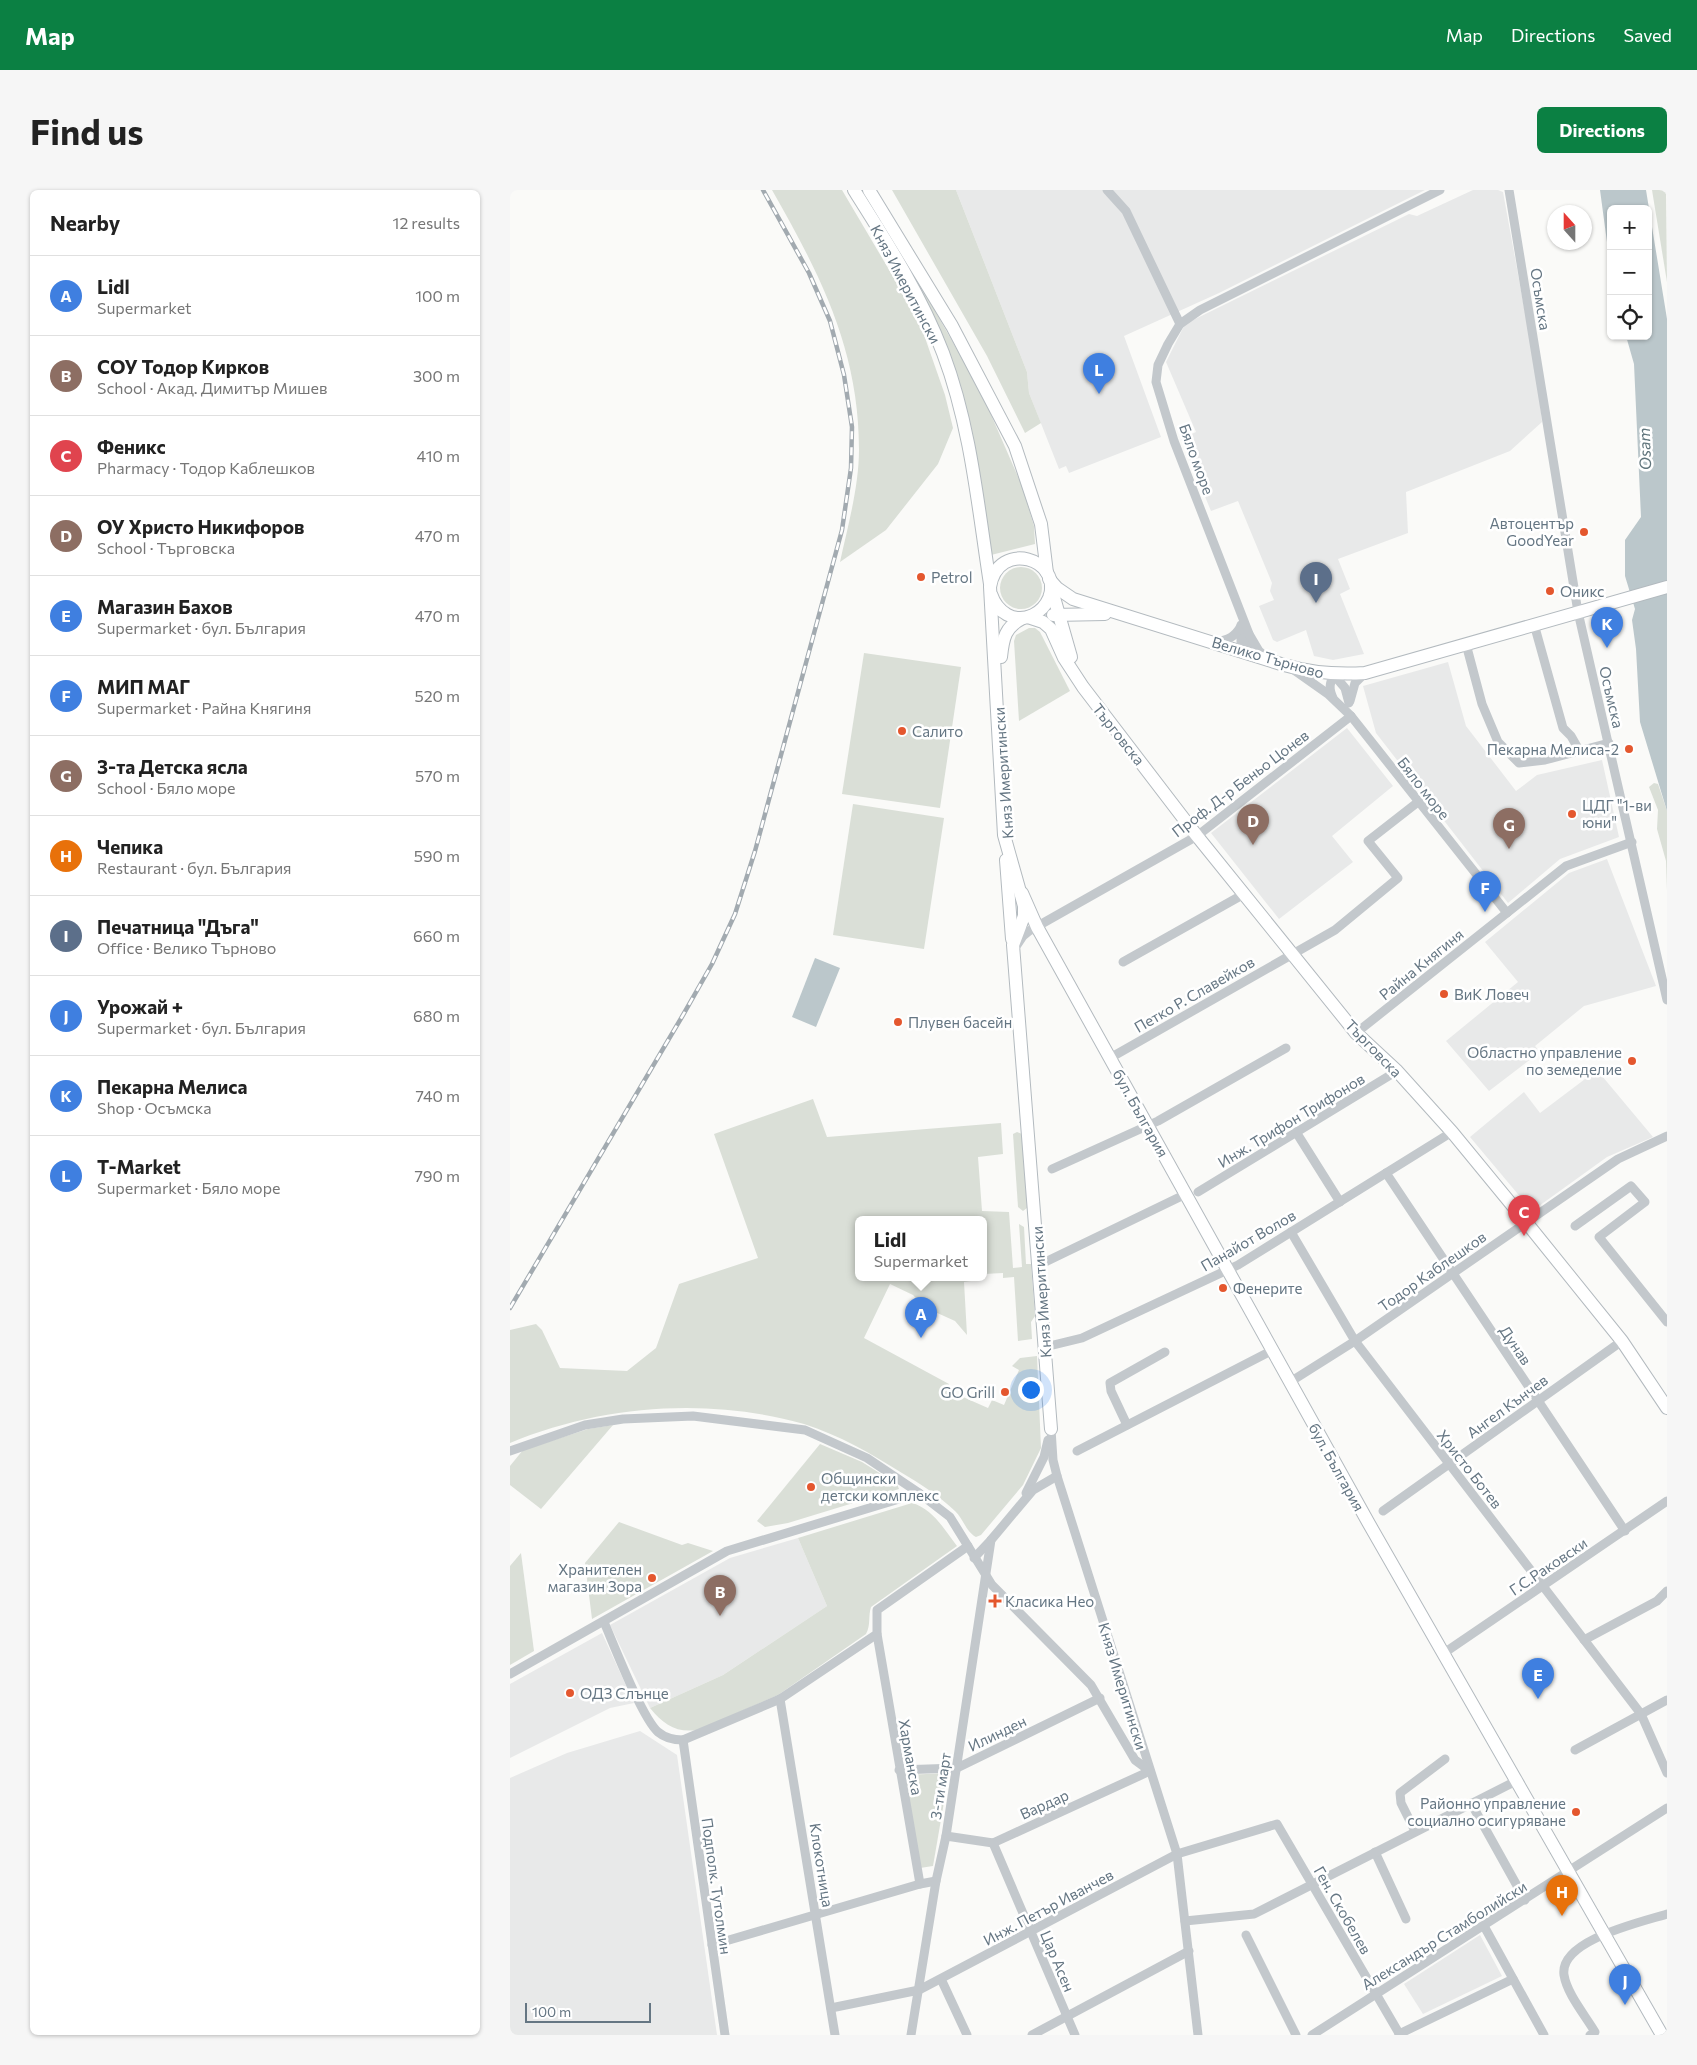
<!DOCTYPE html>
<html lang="en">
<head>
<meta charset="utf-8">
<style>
  body { margin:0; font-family:Commissioner,sans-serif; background:#f6f6f6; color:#222 }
  .controls { position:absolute; right:15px; top:15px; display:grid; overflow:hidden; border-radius:8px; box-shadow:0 1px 4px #0004 }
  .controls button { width:45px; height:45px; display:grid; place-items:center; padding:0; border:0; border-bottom:1px solid #e0e0e0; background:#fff; color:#222; font:25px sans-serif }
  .compass { position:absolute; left:1037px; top:15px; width:45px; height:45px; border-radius:50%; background:#fff; box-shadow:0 1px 4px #0004; rotate:339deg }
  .scale { position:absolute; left:15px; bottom:12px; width:126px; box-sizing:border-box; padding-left:5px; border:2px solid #657683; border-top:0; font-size:14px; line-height:18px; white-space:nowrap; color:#657683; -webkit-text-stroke:4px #fff; paint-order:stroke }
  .you { position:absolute; left:520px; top:1199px; width:18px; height:18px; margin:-12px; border:4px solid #fff; border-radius:50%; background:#1a73e8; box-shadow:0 0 0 8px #1a73e833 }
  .badge { display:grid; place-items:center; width:32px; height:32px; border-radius:50%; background:#0b8043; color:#fff; font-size:16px; font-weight:700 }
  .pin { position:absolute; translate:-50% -41px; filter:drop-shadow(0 1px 2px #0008) }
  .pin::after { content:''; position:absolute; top:26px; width:18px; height:15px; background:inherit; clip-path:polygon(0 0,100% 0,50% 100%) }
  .popup { position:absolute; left:345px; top:1026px; width:132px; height:65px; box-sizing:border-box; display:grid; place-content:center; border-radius:8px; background:#fff; filter:drop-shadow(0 1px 4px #0005); font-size:16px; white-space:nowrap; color:#767676 }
  .popup b { font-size:19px; color:#222 }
  .popup::after { content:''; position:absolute; left:50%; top:100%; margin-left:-10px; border:10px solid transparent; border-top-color:#fff }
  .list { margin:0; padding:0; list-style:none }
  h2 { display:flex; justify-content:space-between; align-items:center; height:65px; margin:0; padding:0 20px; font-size:21px }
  h2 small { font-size:16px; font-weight:400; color:#767676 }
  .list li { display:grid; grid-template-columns:32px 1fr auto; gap:15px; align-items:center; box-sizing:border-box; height:80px; padding:0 20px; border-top:1px solid #e0e0e0 }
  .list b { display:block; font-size:19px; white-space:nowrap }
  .list p { margin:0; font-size:16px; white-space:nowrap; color:#767676 }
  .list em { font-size:16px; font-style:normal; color:#767676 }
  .icon { flex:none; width:28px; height:28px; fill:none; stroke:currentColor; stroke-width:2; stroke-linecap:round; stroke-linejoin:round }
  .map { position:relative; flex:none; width:1157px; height:1845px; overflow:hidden; border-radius:8px }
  header { display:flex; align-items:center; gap:30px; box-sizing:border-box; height:70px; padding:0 25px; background:#0b8043; color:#fff }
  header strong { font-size:24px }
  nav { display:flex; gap:28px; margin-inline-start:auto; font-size:18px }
  .intro { display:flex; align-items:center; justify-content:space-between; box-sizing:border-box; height:120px; padding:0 30px }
  h1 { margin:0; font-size:35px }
  .button { padding:12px 22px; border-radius:8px; background:#0b8043; color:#fff; font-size:18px; font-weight:700 }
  main { display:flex; gap:30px; padding:0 30px }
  aside { flex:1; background:#fff; border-radius:8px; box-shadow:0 1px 4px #0004 }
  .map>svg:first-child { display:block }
</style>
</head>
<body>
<header>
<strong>Map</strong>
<nav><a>Map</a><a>Directions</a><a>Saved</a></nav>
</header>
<div class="intro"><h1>Find us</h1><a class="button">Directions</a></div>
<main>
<aside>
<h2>Nearby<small>12 results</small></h2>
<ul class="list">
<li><span class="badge" style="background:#3f7fe0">A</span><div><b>Lidl</b><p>Supermarket</p></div><em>100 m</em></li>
<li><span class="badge" style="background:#8d6e63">B</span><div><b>СОУ Тодор Кирков</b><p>School · Акад. Димитър Мишев</p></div><em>300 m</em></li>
<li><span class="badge" style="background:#e0444e">C</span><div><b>Феникс</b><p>Pharmacy · Тодор Каблешков</p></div><em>410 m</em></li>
<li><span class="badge" style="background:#8d6e63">D</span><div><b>ОУ Христо Никифоров</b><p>School · Търговска</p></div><em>470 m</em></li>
<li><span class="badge" style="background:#3f7fe0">E</span><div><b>Магазин Бахов</b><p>Supermarket · бул. България</p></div><em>470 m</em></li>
<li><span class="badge" style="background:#3f7fe0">F</span><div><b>МИП МАГ</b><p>Supermarket · Райна Княгиня</p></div><em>520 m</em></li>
<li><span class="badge" style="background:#8d6e63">G</span><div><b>3-та Детска ясла</b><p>School · Бяло море</p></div><em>570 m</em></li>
<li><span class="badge" style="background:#e8710a">H</span><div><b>Чепика</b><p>Restaurant · бул. България</p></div><em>590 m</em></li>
<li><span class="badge" style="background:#5c6f8a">I</span><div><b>Печатница &quot;Дъга&quot;</b><p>Office · Велико Търново</p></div><em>660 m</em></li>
<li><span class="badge" style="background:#3f7fe0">J</span><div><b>Урожай +</b><p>Supermarket · бул. България</p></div><em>680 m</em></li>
<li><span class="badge" style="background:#3f7fe0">K</span><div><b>Пекарна Мелиса</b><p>Shop · Осъмска</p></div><em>740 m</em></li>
<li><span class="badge" style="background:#3f7fe0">L</span><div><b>T-Market</b><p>Supermarket · Бяло море</p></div><em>790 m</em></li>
</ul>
</aside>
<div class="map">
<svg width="1157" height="1845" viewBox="0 0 1157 1845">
  <rect width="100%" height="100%" fill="#fafaf8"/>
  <g fill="#e8e9e9">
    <path d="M446 0H915L709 103 614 146 651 247 559 283 556 276 549 279 519 203 517 182Z"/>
    <path d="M963 0H988L993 2 1028 194 1032 232 1000 261 896 302 898 343 828 369 840 399 830 404 854 464 823 470 804 466 796 440 767 452 763 450 749 416 764 410 760 401 762 393 728 311 701 321 671 249 686 242 656 172 675 134 899 24 907 26Z"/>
    <path d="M938 472 956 536 1006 601 1027 585 1092 570 1109 647 1050 669 998 713 866 543 853 496Z"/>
    <path d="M837 538 883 596 822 646 843 672 769 729 701 643Z"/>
    <path d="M1097 669 1146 796 1074 816 1025 856 1030 862 979 901 936 851 1008 792 975 752 1059 683Z"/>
    <path d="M1087 880 1143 947 1097 967 1022 1021 960 947 1014 902 1030 923Z"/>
    <path d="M288 1348 317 1416 213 1485 140 1518 100 1435 220 1368Z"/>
    <path d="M92 1443 124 1513 100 1518 0 1568V1494Z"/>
    <path d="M130 1541 167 1565 207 1845H0V1588L57 1563Z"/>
    <path d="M970 1745 992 1786 913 1824 894 1794Z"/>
  </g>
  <g fill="#dadfd7">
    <path d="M262 0H332L391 100 413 142 435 205 443 238 428 274 376 340 330 372C338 335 349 297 349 259 349 160 310 84 262 0Z"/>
    <path d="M351 0 407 89 472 204 512 296 524 336 525 354 481 365 457 224Z"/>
    <path d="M382 0H446L517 182 519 203 531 233 515 243 477 166Z"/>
    <path d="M1142 0H1156L1157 92Z"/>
    <circle cx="511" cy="398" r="21"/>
    <path d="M519 438H525L530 442 560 501 509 531 504 451 506 445Z"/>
    <path d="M354 463 451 477 430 618 332 604Z"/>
    <path d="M1144 593 1148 594 1157 621V701L1156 671 1147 639 1148 620 1139 597Z"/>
    <path d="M343 614 434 628 414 759 323 745Z"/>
    <path d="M303 909 317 947 491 933 493 964 468 967 472 1021 499 1022 503 1078 512 1077 509 1034 514 1037 516 1074H521L525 1126 521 1132 522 1149 508 1151 504 1087 493 1088V1083L474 1084V1029H348V1087H461V1091L454 1092 457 1145 445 1131 414 1117 403 1105 380 1094 354 1148 439 1194 437 1200 478 1218 482 1210 494 1215 509 1180 502 1176 510 1168 527 1166 531 1258 513 1295 471 1345 466 1347C456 1342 453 1328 445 1321 429 1306 411 1294 392 1283 362 1264 329 1245 294 1234 198 1207 92 1215 0 1253V1140L26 1134 32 1140 50 1178 117 1181 146 1158 169 1094 248 1068 204 944Z"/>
    <path d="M507 942 512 944 517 1018 513 1021 508 1017 503 944Z"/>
    <path d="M103 1235 31 1319 0 1295V1276L13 1260 78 1239Z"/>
    <path d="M310 1254 352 1272 387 1294 389 1299 278 1333 255 1337 247 1331Z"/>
    <path d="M402 1313C423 1319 434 1339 447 1356L361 1417C358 1426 361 1435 356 1444L268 1505 188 1540C166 1543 154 1535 140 1518L213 1485 317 1416 288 1348Z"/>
    <path d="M109 1332 172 1355 178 1353 203 1361 82 1429 75 1373Z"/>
    <path d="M11 1363 24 1461 0 1475V1376Z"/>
    <path d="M439 1583 423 1676 410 1678 394 1585Z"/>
  </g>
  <g fill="#bbc7cb">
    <path d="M1090 0H1136L1157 129V621L1130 532 1126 459 1122 430 1125 419 1115 386V350L1131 327 1124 174 1116 146H1138V19H1101V82Z"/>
    <path d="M305 768 330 778 306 837 282 827Z"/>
  </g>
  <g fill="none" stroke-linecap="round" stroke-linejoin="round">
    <g stroke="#b3babf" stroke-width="14">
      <g id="secondary">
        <path d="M344 0C377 52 411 105 433 163 461 237 468 317 480 394"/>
        <path d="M359 0 442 136 505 256 531 334 537 383"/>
        <path d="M539 389 547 398 563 409 774 475C802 483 826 485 855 483L1157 397"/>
        <path d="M541 397 561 467"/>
        <path d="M481 404C487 422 504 434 523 425 531 421 536 415 539 408 554 369 488 348 480 397L494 645 514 716V726L503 755 541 1239"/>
        <path d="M543 425 595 424"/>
        <path d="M518 427 533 432 541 439 554 468 573 497 687 646 846 843 887 881 942 942 1016 1032 1112 1151 1157 1218"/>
        <path d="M491 467C493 448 495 437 513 428"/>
        <path d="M496 670 502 749"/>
        <path d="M512 703 527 737 858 1332 1152 1845"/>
      </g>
    </g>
    <g stroke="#c3c8cc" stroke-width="9">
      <path d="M597 0 616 21 670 134"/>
      <path d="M999 0 1068 422 1157 810"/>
      <path d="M1024 434 1053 538 1061 546 1069 560"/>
      <path d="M731 435V456L733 462 738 457 739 444"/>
      <path d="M706 452C718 450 725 447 731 436"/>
      <path d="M956 454 972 514 988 552 1009 573 1035 570 1099 553"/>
      <path d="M756 467 749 461 739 444 664 251 646 192 648 175 658 154 670 134 690 120 930 0"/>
      <path d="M784 480 818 504 841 526 997 723"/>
      <path d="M823 508C819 499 819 494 824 485L835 498 839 513"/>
      <path d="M840 511 845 493 855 483"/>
      <path d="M507 755 513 746 519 741 687 646 841 526"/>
      <path d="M613 772 734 704"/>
      <path d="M846 843 1056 676 1122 652"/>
      <path d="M600 868 825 740 888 688 858 651 908 612"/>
      <path d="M786 942 830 1012"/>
      <path d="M542 979 648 931 776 858"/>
      <path d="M876 983 1115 1341"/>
      <path d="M688 1002 887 881"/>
      <path d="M1065 1036 1121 996 1135 1012 1089 1047 1157 1132"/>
      <path d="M781 1042 845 1151 1131 1524 1157 1583"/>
      <path d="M529 1075 676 1004"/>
      <path d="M535 1157 572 1148 728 1075 942 942"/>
      <path d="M780 1192 845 1151 1108 969 1157 946"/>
      <path d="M617 1235 601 1201 600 1193 655 1162"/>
      <path d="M541 1239 543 1270 547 1286 667 1664 688 1845"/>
      <path d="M0 1261 75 1235 113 1229 183 1226 295 1240 357 1268 409 1303 440 1327 482 1395 581 1495 625 1570 640 1581 483 1653 436 1646"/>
      <path d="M567 1261 763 1160"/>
      <path d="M516 1303 534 1267 538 1250"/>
      <path d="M873 1321 1112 1151"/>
      <path d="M464 1368 481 1350"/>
      <path d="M94 1432C104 1455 132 1528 148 1542 155 1548 163 1550 173 1550L270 1509 367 1444V1420L458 1356"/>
      <path d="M367 1444 410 1694"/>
      <path d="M1074 1450 1147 1411 1157 1401"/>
      <path d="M934 1463 1157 1311"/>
      <path d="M0 1484 217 1361 409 1303"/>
      <path d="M270 1509 325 1845"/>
      <path d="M173 1550 215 1845"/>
      <path d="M1065 1560 1157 1510"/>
      <path d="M389 1580 447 1578 590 1508"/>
      <path d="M961 1613 1015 1710"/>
      <path d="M905 1641 891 1613 890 1603 935 1569"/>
      <path d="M483 1653 565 1845"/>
      <path d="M865 1662 896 1729"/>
      <path d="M675 1731 744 1724 1008 1590"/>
      <path d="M974 1736 1034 1845"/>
      <path d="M736 1745 786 1845"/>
      <path d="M202 1755 410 1694 426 1691"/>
      <path d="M431 1789 457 1845"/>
      <path d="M321 1818 409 1800 667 1664 767 1634 890 1845"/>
      <path d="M889 1844 1003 1789"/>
      <path d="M401 1845 426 1691 436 1646 481 1350 523 1300 547 1286"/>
      <path d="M522 1845 679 1761"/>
      <path d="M802 1845 1157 1618"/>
      <path d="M1080 1845 1085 1842C1075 1825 1057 1804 1054 1785 1049 1750 1132 1732 1157 1724"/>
    </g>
    <use href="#secondary" stroke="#fff" stroke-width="12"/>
    <g stroke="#a2aab0" stroke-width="4.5">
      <path id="rail" d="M0 1118 173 825 202 774 225 724 245 661 332 340 341 278 342 237 334 185 320 131 299 83 253 0"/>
    </g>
    <use href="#rail" stroke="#fff" stroke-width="2.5" stroke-dasharray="8" stroke-linecap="butt"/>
  </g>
  <g fill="#e4572e" stroke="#fff" stroke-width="2">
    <circle cx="1074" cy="342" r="5"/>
    <circle cx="411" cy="387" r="5"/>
    <circle cx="1040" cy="401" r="5"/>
    <circle cx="392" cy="541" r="5"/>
    <circle cx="1119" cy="559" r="5"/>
    <circle cx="1062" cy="624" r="5"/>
    <circle cx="934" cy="804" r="5"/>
    <circle cx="388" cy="832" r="5"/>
    <circle cx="1122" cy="871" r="5"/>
    <circle cx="713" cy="1098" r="5"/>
    <circle cx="495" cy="1202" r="5"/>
    <circle cx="301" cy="1297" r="5"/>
    <circle cx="142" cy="1388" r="5"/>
    <path d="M482.5 1403.5h5v5h5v5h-5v5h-5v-5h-5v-5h5z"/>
    <circle cx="60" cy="1503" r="5"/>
    <circle cx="1066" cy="1622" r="5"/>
  </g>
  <g text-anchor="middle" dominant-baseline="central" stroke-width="5" stroke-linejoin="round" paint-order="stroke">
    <g font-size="15" fill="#657683" stroke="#fff">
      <text transform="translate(396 94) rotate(62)">Княз Имеритински</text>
      <text transform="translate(1031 109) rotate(81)">Осъмска</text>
      <text transform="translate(687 269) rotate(70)">Бяло море</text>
      <text transform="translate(758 467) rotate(16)">Велико Търново</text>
      <text transform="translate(1102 507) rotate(77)">Осъмска</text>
      <text transform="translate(609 544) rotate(52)">Търговска</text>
      <text transform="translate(493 583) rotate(-94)">Княз Имеритински</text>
      <text transform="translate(730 593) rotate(-37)">Проф. Д-р Беньо Цонев</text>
      <text transform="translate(914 598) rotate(52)">Бяло море</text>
      <text transform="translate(911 774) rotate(-39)">Райна Княгиня</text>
      <text transform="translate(684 804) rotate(-30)">Петко Р. Славейков</text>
      <text transform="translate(864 858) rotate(46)">Търговска</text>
      <text transform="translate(631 923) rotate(61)">бул. България</text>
      <text transform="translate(781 930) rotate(-31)">Инж. Трифон Трифонов</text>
      <text transform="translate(738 1050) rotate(-30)">Панайот Волов</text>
      <text transform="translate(922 1081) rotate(-35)">Тодор Каблешков</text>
      <text transform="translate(531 1102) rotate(-94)">Княз Имеритински</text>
      <text transform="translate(1006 1155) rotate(56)">Дунав</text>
      <text transform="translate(997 1216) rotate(-36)">Ангел Кънчев</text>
      <text transform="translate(827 1277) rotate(61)">бул. България</text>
      <text transform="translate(960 1279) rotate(52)">Христо Ботев</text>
      <text transform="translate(1038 1376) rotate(-34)">Г.С.Раковски</text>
      <text transform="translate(613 1496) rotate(73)">Княз Имеритински</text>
      <text transform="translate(487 1543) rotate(-26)">Илинден</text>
      <text transform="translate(401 1567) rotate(80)">Харманска</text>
      <text transform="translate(430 1596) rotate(-81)">3-ти март</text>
      <text transform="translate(534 1614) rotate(-24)">Вардар</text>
      <text transform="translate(312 1675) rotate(81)">Клокотница</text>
      <text transform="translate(207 1696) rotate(82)">Подполк. Тутолмин</text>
      <text transform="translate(538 1717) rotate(-28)">Инж. Петър Иванчев</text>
      <text transform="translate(833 1720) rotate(60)">Ген. Скобелев</text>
      <text transform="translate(934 1745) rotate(-32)">Александър Стамболийски</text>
      <text transform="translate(548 1771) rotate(67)">Цар Асен</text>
    </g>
    <g font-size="15" fill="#657683" stroke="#fff" text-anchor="start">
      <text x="1064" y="333" text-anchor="end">Автоцентър<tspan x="1064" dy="17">GoodYear</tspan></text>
      <text x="421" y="387">Petrol</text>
      <text x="1050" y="401">Оникс</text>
      <text x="402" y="541">Салито</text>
      <text x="1109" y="559" text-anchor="end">Пекарна Мелиса-2</text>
      <text x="1072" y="615">ЦДГ "1-ви<tspan x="1072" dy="17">юни"</tspan></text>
      <text x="944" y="804">ВиК Ловеч</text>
      <text x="398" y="832">Плувен басейн</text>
      <text x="1112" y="862" text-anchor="end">Областно управление<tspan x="1112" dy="17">по земеделие</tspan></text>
      <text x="723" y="1098">Фенерите</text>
      <text x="485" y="1202" text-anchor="end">GO Grill</text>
      <text x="311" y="1288">Общински<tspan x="311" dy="17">детски комплекс</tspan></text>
      <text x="132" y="1379" text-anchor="end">Хранителен<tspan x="132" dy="17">магазин Зора</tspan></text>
      <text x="495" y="1411">Класика Нео</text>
      <text x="70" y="1503">ОДЗ Слънце</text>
      <text x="1056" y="1613" text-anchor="end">Районно управление<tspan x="1056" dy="17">социално осигуряване</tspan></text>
    </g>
    <g font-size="16" font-style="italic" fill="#60757c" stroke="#fff">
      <text transform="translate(1134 259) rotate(-92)">Osam</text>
    </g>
  </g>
</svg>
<div class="controls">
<button>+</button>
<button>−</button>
<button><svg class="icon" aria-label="locate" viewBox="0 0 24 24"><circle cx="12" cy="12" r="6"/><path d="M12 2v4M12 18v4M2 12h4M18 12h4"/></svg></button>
</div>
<svg class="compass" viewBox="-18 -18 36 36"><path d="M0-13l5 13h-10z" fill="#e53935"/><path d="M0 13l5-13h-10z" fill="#767676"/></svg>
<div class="scale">100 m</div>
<div class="you"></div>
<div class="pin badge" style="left:411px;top:1148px;background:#3f7fe0">A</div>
<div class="popup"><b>Lidl</b>Supermarket</div>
<div class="pin badge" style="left:210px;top:1426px;background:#8d6e63">B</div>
<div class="pin badge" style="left:1014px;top:1046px;background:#e0444e">C</div>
<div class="pin badge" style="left:743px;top:655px;background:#8d6e63">D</div>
<div class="pin badge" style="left:1028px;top:1509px;background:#3f7fe0">E</div>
<div class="pin badge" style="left:975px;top:722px;background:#3f7fe0">F</div>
<div class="pin badge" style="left:999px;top:659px;background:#8d6e63">G</div>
<div class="pin badge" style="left:1052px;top:1726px;background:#e8710a">H</div>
<div class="pin badge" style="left:806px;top:413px;background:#5c6f8a">I</div>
<div class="pin badge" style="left:1115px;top:1815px;background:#3f7fe0">J</div>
<div class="pin badge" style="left:1097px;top:458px;background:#3f7fe0">K</div>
<div class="pin badge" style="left:589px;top:204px;background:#3f7fe0">L</div>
</div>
</main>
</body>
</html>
